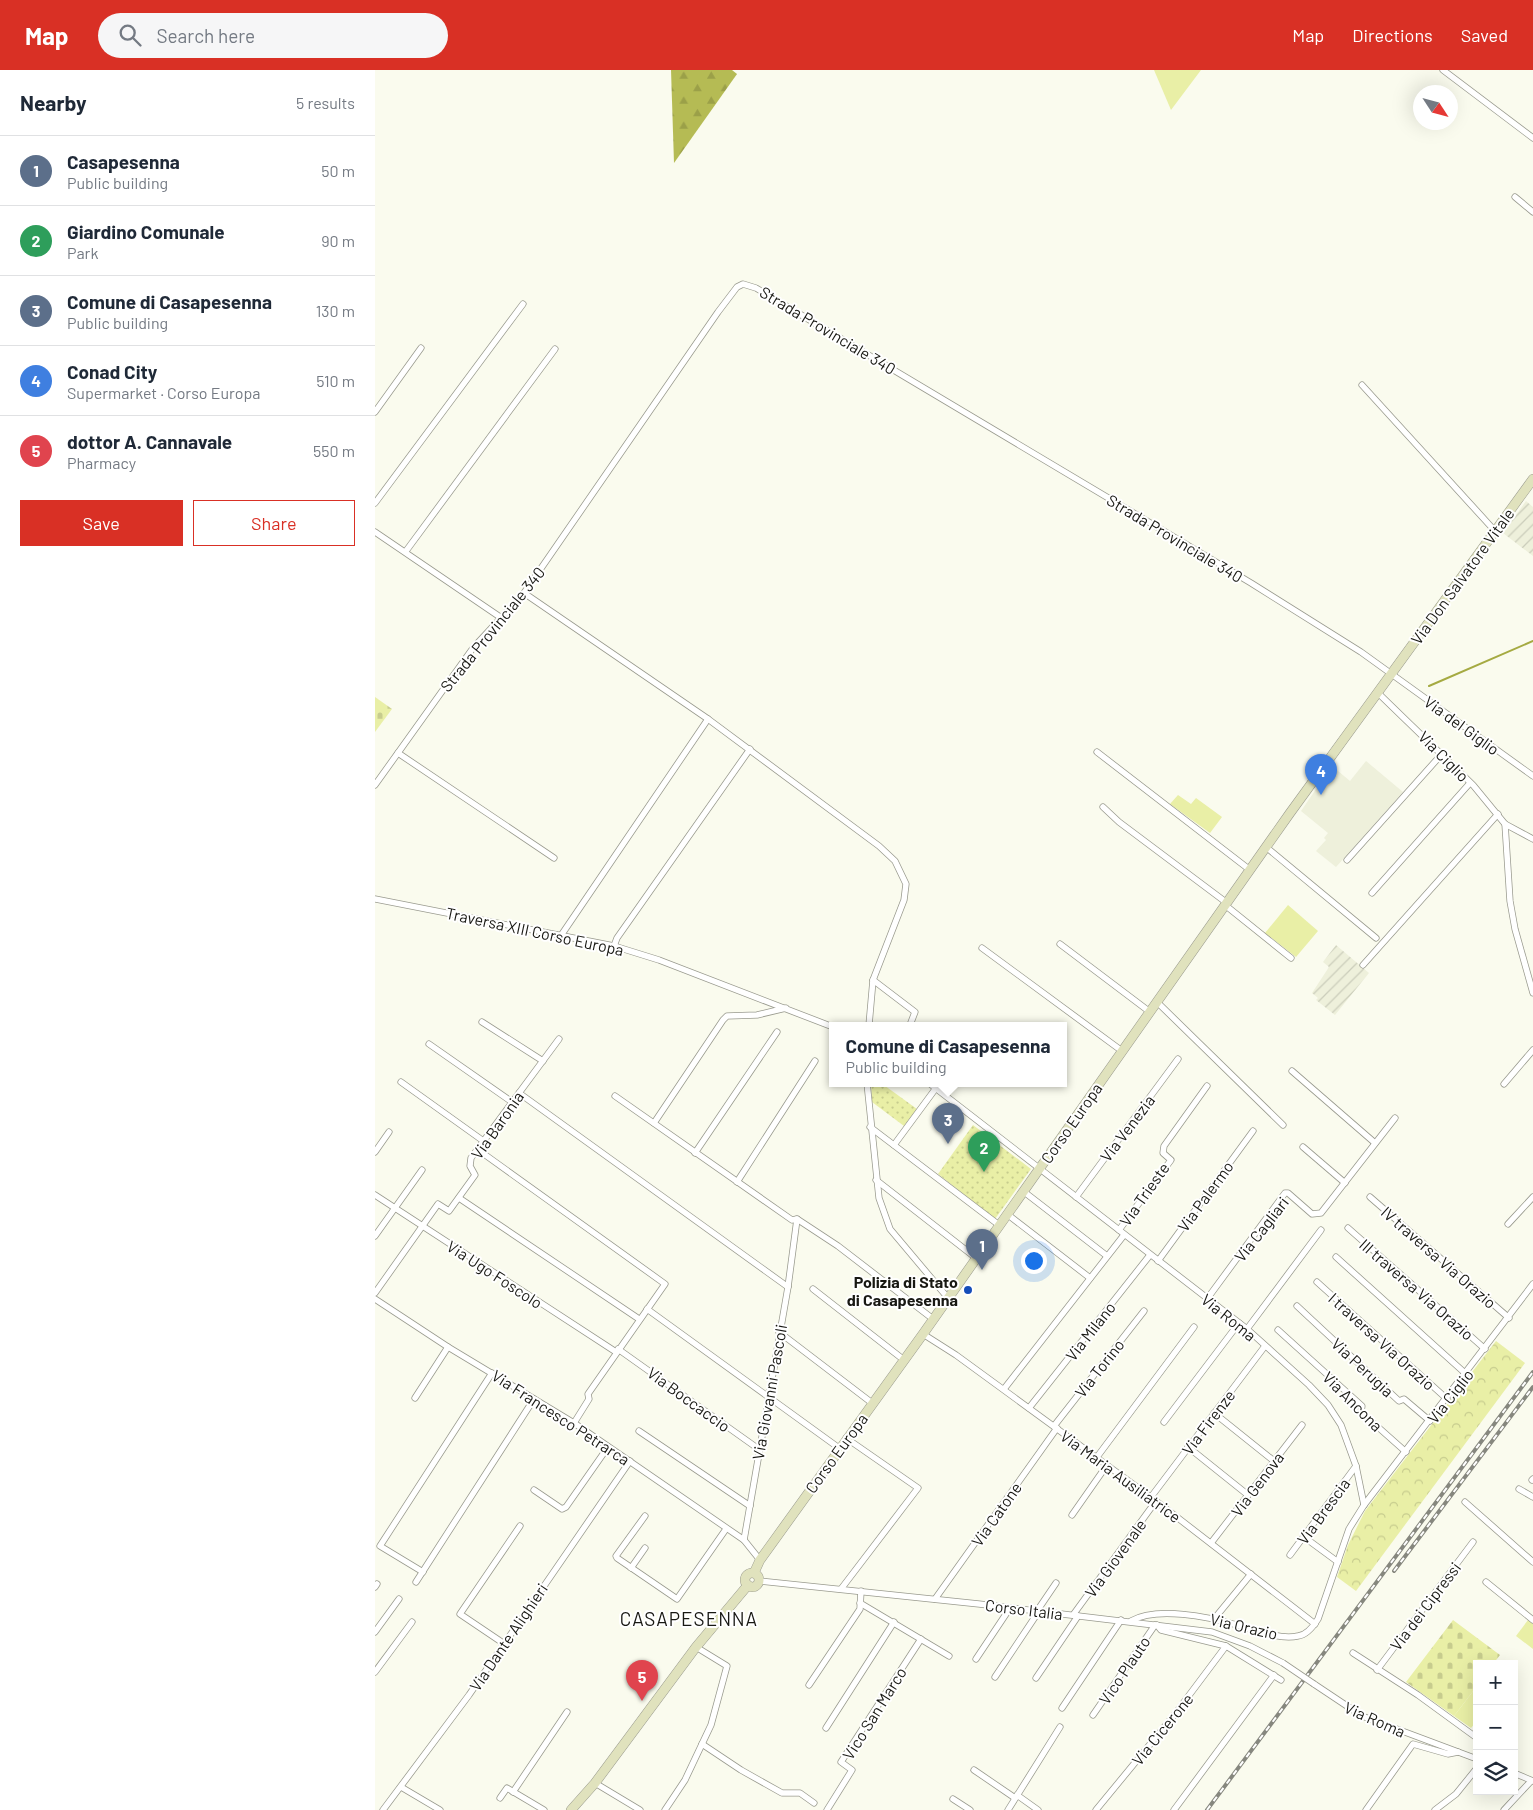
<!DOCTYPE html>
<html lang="en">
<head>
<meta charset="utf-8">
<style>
  body { margin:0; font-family:Barlow,sans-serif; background:#f6f6f7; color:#1f2937 }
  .controls { position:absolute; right:15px; bottom:15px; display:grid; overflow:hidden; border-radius:0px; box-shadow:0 5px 20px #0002 }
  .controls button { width:45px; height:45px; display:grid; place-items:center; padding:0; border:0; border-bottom:1px solid #e0e1e3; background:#fff; color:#1f2937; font:25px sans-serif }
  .compass { position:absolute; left:1038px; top:15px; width:45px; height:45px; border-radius:50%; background:#fff; box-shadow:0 5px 20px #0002; rotate:126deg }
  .you { position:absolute; left:658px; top:1190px; width:18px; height:18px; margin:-12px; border:4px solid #fff; border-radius:50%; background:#1a73e8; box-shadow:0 0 0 8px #1a73e833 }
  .badge { display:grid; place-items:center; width:32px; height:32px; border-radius:50%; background:#d93025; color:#fff; font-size:16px; font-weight:700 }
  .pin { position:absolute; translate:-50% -41px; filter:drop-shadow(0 1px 2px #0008) }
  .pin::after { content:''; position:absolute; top:26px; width:18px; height:15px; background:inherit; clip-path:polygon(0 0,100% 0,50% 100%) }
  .popup { position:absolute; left:454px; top:952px; width:238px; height:65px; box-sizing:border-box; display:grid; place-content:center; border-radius:0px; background:#fff; filter:drop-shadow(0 1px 4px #0005); font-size:16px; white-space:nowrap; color:#747a83 }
  .popup b { font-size:19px; color:#1f2937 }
  .popup::after { content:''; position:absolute; left:50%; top:100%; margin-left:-10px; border:10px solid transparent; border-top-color:#fff }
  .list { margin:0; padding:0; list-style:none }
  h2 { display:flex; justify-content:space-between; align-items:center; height:65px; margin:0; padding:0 20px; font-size:21px }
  h2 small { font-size:16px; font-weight:400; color:#747a83 }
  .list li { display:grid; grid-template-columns:32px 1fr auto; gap:15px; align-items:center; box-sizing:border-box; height:70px; padding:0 20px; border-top:1px solid #e0e1e3 }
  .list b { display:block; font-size:19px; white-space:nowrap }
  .list p { margin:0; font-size:16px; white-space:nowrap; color:#747a83 }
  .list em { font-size:16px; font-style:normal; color:#747a83 }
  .actions { display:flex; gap:10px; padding:15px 20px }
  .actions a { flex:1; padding:11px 0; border:1px solid #d93025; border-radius:0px; text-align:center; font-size:18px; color:#d93025 }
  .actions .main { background:#d93025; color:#fff }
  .icon { flex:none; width:28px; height:28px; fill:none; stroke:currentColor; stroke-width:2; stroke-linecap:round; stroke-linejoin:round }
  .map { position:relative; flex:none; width:1158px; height:1740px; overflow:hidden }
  header { display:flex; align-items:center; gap:30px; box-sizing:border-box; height:70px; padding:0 25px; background:#d93025; color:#fff }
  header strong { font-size:24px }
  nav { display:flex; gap:28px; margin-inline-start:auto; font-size:18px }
  .search { width:350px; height:45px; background:#f6f6f7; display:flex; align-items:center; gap:12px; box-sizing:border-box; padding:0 18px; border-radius:28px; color:#747a83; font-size:19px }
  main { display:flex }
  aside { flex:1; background:#fff }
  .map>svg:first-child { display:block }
</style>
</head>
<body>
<header>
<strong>Map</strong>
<div class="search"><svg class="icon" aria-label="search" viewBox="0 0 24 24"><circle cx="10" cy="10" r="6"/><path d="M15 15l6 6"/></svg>Search here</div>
<nav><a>Map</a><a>Directions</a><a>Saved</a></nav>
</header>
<main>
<aside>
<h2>Nearby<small>5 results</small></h2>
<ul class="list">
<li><span class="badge" style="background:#5c6f8a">1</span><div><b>Casapesenna</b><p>Public building</p></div><em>50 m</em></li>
<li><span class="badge" style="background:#2e9e5b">2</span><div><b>Giardino Comunale</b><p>Park</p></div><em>90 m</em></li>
<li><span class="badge" style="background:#5c6f8a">3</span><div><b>Comune di Casapesenna</b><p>Public building</p></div><em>130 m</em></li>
<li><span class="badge" style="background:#3f7fe0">4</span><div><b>Conad City</b><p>Supermarket · Corso Europa</p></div><em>510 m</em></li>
<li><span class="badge" style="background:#e0444e">5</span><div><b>dottor A. Cannavale</b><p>Pharmacy</p></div><em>550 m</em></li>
</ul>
<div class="actions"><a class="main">Save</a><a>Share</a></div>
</aside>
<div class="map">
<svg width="1158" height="1740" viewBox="0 0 1158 1740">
  <defs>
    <pattern id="industrial-furrows" width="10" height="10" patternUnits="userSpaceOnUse" patternTransform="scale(1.25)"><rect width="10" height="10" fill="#eef0db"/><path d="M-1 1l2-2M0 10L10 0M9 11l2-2" fill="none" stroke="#cbcdbb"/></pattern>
    <pattern id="forest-firs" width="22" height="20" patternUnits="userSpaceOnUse" patternTransform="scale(1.25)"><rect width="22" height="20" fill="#b5bb54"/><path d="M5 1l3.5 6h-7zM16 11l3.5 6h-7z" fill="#9ba048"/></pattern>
    <pattern id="cemetery-stones" width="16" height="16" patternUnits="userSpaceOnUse" patternTransform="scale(1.25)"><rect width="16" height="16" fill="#e9efa6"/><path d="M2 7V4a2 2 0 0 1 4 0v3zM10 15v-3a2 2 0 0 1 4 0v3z" fill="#c7cc8e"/></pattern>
    <pattern id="park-crowns" width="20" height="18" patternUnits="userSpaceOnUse" patternTransform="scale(1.25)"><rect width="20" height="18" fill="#e9efa6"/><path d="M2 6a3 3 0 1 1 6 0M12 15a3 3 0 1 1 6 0" fill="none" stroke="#c7cc8e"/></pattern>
    <pattern id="garden-dots" width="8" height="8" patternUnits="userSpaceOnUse" patternTransform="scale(1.25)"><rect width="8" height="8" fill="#e9efa6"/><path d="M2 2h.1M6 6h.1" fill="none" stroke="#c7cc8e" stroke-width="1.8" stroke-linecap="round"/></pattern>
  </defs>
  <rect width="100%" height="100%" fill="#fafbee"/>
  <path fill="#eef0db" d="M991 691 1028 722 961 797 941 781 951 770 949 768 953 763 926 741 957 696 975 711Z"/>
  <g fill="url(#industrial-furrows)">
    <path d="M1151 431 1158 437V486L1128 463Z"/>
    <path d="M961 875 994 903 960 945 941 930 943 928 937 923 954 897 948 892Z"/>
  </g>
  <g fill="#e9efa6">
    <path d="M779 0H826L796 40Z"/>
    <path d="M803 725 816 734 821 728 847 747 835 763 795 734Z"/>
    <path d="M913 835 943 861 921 887 890 863Z"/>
    <path d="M1153 1550 1158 1554V1579L1141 1566Z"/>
    <path d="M1102 1616V1651L1096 1658 1079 1646Z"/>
  </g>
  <path fill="url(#forest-firs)" d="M296 0H357L362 4 299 93Z"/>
  <g fill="url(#cemetery-stones)">
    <path d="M0 627 17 639 0 662Z"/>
    <path d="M1078 1550 1125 1585 1118 1594H1102V1616L1079 1646 1031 1612Z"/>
  </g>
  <path fill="url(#park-crowns)" d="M1121 1271 1150 1293 981 1521 962 1507 973 1475 990 1441Z"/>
  <g fill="url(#garden-dots)">
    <path d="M496 1013H506L542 1039 529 1056 497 1032Z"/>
    <path d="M598 1055 656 1099 620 1149 563 1104Z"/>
  </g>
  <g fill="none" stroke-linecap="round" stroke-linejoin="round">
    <path stroke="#a5aa42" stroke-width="2" d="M1054 616 1158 571"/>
    <g stroke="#999a8e" stroke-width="7">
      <g id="street">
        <path d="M1068 0 1158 68"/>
        <path d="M1140 127 1158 142"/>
        <path d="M987 315 1120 461"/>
        <path d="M0 342 46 278"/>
        <path d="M0 433 148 234"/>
        <path d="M0 462 125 547"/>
        <path d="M31 481 180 279"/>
        <path d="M149 523 333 649 504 776 520 791 531 814 529 830 498 910 494 955"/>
        <path d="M1003 623 1098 715 1130 754 1135 831 1140 859 1158 923"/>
        <path d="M722 682 875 800"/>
        <path d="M23 683 179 788"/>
        <path d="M0 715 98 578 149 523 343 242 362 217 368 214 381 218 876 513 986 582 1158 706"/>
        <path d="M728 737 744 752 852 833"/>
        <path d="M1130 754 1158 769"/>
        <path d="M891 777 1001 868"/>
        <path d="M972 790 1066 685"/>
        <path d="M997 823 1095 713"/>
        <path d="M0 829 239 876 284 890 458 957"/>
        <path d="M850 835 916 888"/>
        <path d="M187 864 333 649"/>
        <path d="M685 874 775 942"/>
        <path d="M239 876 242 868 375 679"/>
        <path d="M607 878 747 981"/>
        <path d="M988 895 1123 744"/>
        <path d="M498 910 540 942 535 955"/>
        <path d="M782 932 908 1055"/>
        <path d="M107 952 168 991"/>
        <path d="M54 974 137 1032"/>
        <path d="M917 1001 1000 1073"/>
        <path d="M26 1012 107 1070"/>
        <path d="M492 1013 504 1128 515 1159 573 1228"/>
        <path d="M554 1013 872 1259 934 1315 953 1335 966 1355 981 1396 989 1435"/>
        <path d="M1129 1014 1158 980"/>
        <path d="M144 1023 413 1217"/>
        <path d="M240 1026 417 1150 422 1149 463 1176 558 1249"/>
        <path d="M279 1053 348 950 352 946 382 945 411 938"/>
        <path d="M495 1057 624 1155"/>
        <path d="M519 1075 561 1018"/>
        <path d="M928 1077 970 1113"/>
        <path d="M102 1079 290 1214 213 1324 214 1329 199 1353"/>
        <path d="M0 1082 14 1062"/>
        <path d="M320 1083 402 962"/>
        <path d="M501 1110 601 1188"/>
        <path d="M362 1112 440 991"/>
        <path d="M648 1121 732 1186"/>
        <path d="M0 1125 241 1282"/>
        <path d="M701 1127 803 989"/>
        <path d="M995 1127 1134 1248"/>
        <path d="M84 1128 264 1249"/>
        <path d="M632 1144 715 1208"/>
        <path d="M1133 1154 1158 1127"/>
        <path d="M973 1158 1110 1279"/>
        <path d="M744 1160 796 1090 788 1083 789 1076 832 1016"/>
        <path d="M0 1166 47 1100"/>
        <path d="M961 1187 1091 1304"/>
        <path d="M783 1191 878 1061"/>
        <path d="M942 1212 1072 1329"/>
        <path d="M438 1219 529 1290"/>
        <path d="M0 1223 63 1134 74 1141 100 1105 95 1096 96 1088 184 969"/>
        <path d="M0 1229 73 1277 199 1353 369 1470"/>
        <path d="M832 1229 910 1123H913L937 1144 946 1143 1020 1048"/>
        <path d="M922 1236 1024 1331 1029 1329 1055 1351"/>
        <path d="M272 1239 464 1378"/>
        <path d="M872 1259 946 1160"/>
        <path d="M903 1260 987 1336 986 1342 1031 1382"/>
        <path d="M404 1262 497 1333"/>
        <path d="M548 1264 581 1285 781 1431 940 1554"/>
        <path d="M243 1279 385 1380"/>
        <path d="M629 1319 749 1165"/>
        <path d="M40 1328 73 1277"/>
        <path d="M654 1338 775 1185"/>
        <path d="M839 1343 899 1391"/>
        <path d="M789 1352 864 1253"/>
        <path d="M679 1356 769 1241"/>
        <path d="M264 1361 375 1436"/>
        <path d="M813 1377 873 1425"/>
        <path d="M722 1387 819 1257"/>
        <path d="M1157 1410 1158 1409"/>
        <path d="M1144 1419 1158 1427"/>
        <path d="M159 1420 187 1439 191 1437 233 1377"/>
        <path d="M776 1427 890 1276"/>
        <path d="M1090 1432 1158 1492"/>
        <path d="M697 1445 732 1395"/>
        <path d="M270 1446 241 1486 242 1488 302 1529 351 1459"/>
        <path d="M929 1467 963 1492"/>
        <path d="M836 1473 927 1355"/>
        <path d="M915 1485 981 1396"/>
        <path d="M385 1490 369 1470 413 1217 422 1149"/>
        <path d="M256 1498 270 1478"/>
        <path d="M48 1502 5 1476 117 1303"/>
        <path d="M384 1511 604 1534 837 1562 875 1576 908 1593"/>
        <path d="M41 1512 159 1329"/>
        <path d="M1111 1512 1158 1550"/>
        <path d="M0 1517 2 1514"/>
        <path d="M466 1519 543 1418 471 1368"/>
        <path d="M560 1529 682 1358"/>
        <path d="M485 1533 574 1586"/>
        <path d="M662 1541 681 1513"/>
        <path d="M698 1545 781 1431"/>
        <path d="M839 1549 876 1504"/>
        <path d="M756 1551C782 1536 834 1547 862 1555 880 1560 904 1570 923 1566 932 1565 938 1557 943 1549L974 1459 989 1435 1158 1214"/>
        <path d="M782 1555 786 1560 851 1576 906 1610"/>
        <path d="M0 1562 24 1529"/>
        <path d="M128 1573 85 1544 145 1456"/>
        <path d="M978 1583 1043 1625 1102 1668"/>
        <path d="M601 1589 635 1538"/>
        <path d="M1002 1600 1098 1472"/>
        <path d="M0 1602 37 1552"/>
        <path d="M620 1607 664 1541"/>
        <path d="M661 1608 703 1546"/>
        <path d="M939 1614 987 1646 1102 1689"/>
        <path d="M434 1615 485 1539 486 1521"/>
        <path d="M687 1638 746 1550"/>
        <path d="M718 1645 780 1555"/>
        <path d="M451 1658 519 1552"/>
        <path d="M327 1674 366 1700 407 1723H425L439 1733"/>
        <path d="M599 1700 640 1728"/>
        <path d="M1139 1703 1158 1711"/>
        <path d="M220 1713 265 1740"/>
        <path d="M26 1717 65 1740"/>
        <path d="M138 1722 192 1642"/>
        <path d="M642 1725 663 1740"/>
        <path d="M125 1728 132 1718 169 1740"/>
        <path d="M578 1729 595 1740"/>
        <path d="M8 1740 94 1625 255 1391"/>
        <path d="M290 1740 310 1710 336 1655 352 1596 321 1577"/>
        <path d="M452 1740 477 1700 466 1692 546 1569"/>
        <path d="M633 1740 685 1657"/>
        <path d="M721 1740 800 1644 851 1576"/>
        <path d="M799 1740 899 1605"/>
        <path d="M991 1740 1038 1674 1073 1684 1083 1682"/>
        <path d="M1060 1740 1081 1724 1102 1698"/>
        <path d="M1129 1740 1156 1711"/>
      </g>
    </g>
    <g stroke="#999a8e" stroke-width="10">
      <g id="secondary">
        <path d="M379 1503 385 1490 548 1264 915 743 1158 409"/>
        <circle cx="377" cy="1510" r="7"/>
        <path d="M196 1740 220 1713 321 1577 373 1515"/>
      </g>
    </g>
    <use href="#street" stroke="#fff" stroke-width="5.5"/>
    <use href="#secondary" stroke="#e0e2bd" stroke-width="9"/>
    <g stroke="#86877e" stroke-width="4">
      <g id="rail">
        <path d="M1019 1501 1158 1317"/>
        <path d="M832 1740 1158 1302"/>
      </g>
    </g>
    <use href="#rail" stroke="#fff" stroke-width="2" stroke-dasharray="5.5" stroke-linecap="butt"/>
    <g stroke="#999a8e" stroke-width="7" stroke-linecap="butt">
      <path id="street-bridge" d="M908 1593 939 1614"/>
    </g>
    <use href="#street-bridge" stroke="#fff" stroke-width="5.5"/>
  </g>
  <circle fill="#154db9" stroke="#fff" stroke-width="2" cx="593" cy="1220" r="5"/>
  <g text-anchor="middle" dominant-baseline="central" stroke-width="4" stroke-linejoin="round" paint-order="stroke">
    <g font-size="16" fill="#181813" stroke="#fff">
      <text transform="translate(453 260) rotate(31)">Strada Provinciale 340</text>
      <text transform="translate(800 468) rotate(31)">Strada Provinciale 340</text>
      <text transform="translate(1087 506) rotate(-54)">Via Don Salvatore Vitale</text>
      <text transform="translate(117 559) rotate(-51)">Strada Provinciale 340</text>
      <text transform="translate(1087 655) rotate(36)">Via del Giglio</text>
      <text transform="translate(1069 686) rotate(45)">Via Ciglio</text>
      <text transform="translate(160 861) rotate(12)">Traversa XIII Corso Europa</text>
      <text transform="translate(696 1053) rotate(-55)">Corso Europa</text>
      <text transform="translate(122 1055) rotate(-55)">Via Baronia</text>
      <text transform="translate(752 1058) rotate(-53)">Via Venezia</text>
      <text transform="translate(769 1124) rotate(-55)">Via Trieste</text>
      <text transform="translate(830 1126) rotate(-54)">Via Palermo</text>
      <text transform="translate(886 1159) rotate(-52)">Via Cagliari</text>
      <text transform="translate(1064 1187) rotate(41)">IV traversa Via Orazio</text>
      <text transform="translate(120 1204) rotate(33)">Via Ugo Foscolo</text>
      <text transform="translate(1042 1219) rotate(41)">III traversa Via Orazio</text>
      <text transform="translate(854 1247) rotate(39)">Via Roma</text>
      <text transform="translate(715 1261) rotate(-52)">Via Milano</text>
      <text transform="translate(1007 1271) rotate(42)">I traversa Via Orazio</text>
      <text transform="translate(988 1297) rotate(43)">Via Perugia</text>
      <text transform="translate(724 1298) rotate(-52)">Via Torino</text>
      <text transform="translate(394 1322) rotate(-80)">Via Giovanni Pascoli</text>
      <text transform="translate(1075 1326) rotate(-52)">Via Ciglio</text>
      <text transform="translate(314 1329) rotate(36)">Via Boccaccio</text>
      <text transform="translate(978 1331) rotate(45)">Via Ancona</text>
      <text transform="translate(186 1347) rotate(33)">Via Francesco Petrarca</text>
      <text transform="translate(833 1352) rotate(-53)">Via Firenze</text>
      <text transform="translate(461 1383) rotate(-54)">Corso Europa</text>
      <text transform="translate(746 1406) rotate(36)">Via Maria Ausiliatrice</text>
      <text transform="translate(882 1414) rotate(-53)">Via Genova</text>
      <text transform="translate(948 1441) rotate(-54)">Via Brescia</text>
      <text transform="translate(621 1444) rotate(-55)">Via Catone</text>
      <text transform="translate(740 1488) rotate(-54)">Via Giovenale</text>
      <text transform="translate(1050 1536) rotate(-53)">Via dei Cipressi</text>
      <text transform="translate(649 1539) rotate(7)">Corso Italia</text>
      <text transform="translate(869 1556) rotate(13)">Via Orazio</text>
      <text transform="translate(133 1567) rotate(-56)">Via Dante Alighieri</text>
      <text transform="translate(749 1600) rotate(-56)">Vico Plauto</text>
      <text transform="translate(499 1643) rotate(-58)">Vico San Marco</text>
      <text transform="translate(1000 1649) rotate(24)">Via Roma</text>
      <text transform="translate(787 1659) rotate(-51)">Via Cicerone</text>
    </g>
    <g font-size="16" font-weight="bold" fill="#181813" stroke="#fff" text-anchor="end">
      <text x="583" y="1211">Polizia di Stato<tspan x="583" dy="18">di Casapesenna</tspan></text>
    </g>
    <g font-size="19" letter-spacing="1" fill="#181813" stroke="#fff">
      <text x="314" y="1548">CASAPESENNA</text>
    </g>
  </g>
</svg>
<div class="controls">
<button>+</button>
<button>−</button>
<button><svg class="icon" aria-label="layers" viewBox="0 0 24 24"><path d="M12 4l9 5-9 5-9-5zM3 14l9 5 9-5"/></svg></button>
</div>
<svg class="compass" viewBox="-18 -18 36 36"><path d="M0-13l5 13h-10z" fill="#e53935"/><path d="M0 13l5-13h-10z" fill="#747a83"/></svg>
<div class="you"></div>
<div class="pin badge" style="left:607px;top:1200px;background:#5c6f8a">1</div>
<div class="pin badge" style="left:609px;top:1102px;background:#2e9e5b">2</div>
<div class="pin badge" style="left:573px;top:1074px;background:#5c6f8a">3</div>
<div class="popup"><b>Comune di Casapesenna</b>Public building</div>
<div class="pin badge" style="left:946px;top:725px;background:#3f7fe0">4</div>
<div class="pin badge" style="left:267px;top:1631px;background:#e0444e">5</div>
</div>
</main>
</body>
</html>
